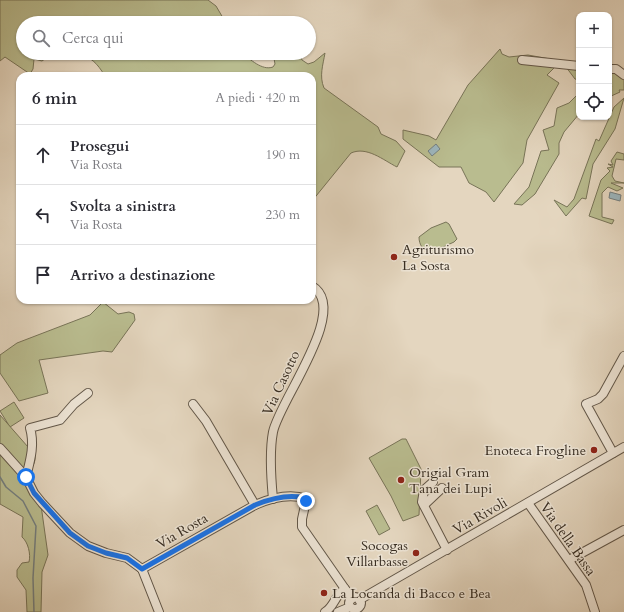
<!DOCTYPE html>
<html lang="it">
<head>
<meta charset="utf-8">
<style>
  body { margin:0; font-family:Cardo,serif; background:#f7f7f7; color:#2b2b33 }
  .controls { position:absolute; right:12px; top:12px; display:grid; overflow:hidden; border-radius:8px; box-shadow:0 1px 3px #0004 }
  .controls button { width:36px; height:36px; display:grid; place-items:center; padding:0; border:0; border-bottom:1px solid #e1e1e2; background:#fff; color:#2b2b33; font:20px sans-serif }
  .stop { position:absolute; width:12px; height:12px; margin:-9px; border:3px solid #1a73e8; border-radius:50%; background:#fff }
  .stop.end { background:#1a73e8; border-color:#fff; box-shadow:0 1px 4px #0008 }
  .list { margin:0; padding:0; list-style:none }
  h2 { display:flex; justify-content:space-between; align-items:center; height:52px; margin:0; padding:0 16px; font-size:17px }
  h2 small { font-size:13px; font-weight:400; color:#7c7c81 }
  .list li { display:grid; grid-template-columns:26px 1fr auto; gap:12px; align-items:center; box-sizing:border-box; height:60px; padding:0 16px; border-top:1px solid #e1e1e2 }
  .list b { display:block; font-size:15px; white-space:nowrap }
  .list p { margin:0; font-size:13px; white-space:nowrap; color:#7c7c81 }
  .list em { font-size:13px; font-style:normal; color:#7c7c81 }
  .icon { flex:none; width:22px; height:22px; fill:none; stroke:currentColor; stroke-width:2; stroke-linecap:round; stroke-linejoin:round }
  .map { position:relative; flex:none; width:624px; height:612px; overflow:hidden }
  .search { position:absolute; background:#fff; box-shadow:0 1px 3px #0004; left:16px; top:16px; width:300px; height:44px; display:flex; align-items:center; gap:10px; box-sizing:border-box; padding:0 14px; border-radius:22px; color:#7c7c81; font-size:15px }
  .panel { position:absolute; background:#fff; box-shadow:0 1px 3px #0004; left:16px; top:72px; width:300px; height:232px; border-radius:12px }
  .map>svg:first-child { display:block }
</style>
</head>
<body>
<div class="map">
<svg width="624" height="612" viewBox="0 0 624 612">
  <rect width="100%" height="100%" fill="#e4d6bf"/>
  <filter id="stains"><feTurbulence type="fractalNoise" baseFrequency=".005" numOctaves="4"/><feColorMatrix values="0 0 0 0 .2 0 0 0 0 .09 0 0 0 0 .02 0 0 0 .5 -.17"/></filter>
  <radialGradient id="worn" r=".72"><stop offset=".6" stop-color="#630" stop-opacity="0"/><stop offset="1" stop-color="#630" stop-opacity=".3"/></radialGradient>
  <g fill="#b9bc8f" stroke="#787458">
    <path d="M0 0H208L216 6 226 23H23V53H53L42 61 34 59 33 69 30 74 5 57 0 61Z"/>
    <path d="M500 49 502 54 509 57 528 55 561 61 547 75 559 83 527 140 523 163 494 202 486 192 469 183 461 167H439L403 139V130L429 136 436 140 468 85Z"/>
    <path d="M78 53H242C250 59 262 71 273 67L275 64 273 53H299L302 60 308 64 314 62 325 53C323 65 319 76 324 88L378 127 381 134 396 141 405 151 397 167C383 160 367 146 351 153L312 201V76H105C97 63 92 58 78 53Z"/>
    <path d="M566 67 579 68V80L575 79Z"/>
    <path d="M609 71H615L624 79V90H619L620 92 609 97V90L612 86 609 83Z"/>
    <path d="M579 93V114L564 132 559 143V154L535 194 522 205 514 204 529 187 541 151 549 150 543 130 554 126 557 108 569 103Z"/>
    <path d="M624 98 615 129 593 164 586 199 582 198 566 216 554 200 567 207 574 199 596 139 599 141 614 107Z"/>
    <path d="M617 152 624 154V160L616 159 612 176 615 181 624 183H611L623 188 617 191 608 187 602 193V217L614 220 612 224 589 216 601 180 610 171 607 168 613 167 608 164 613 165 611 161Z"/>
    <path d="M446 222 449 224 457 239 454 242 430 253C423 250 419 245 419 237L431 228Z"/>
    <path d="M103 302 118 314 129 312 134 314 135 320 112 352 103 351 39 360 48 393 19 401 0 373V355L17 343 90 315Z"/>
    <path d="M14 402 24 418 10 427 0 411Z"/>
    <path d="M0 415 35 455C36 462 32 470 26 473L0 446Z"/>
    <path d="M402 439H406L421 469 419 515 403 521 391 496 369 458Z"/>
    <path d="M0 451 23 477 41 505 48 555 42 572 41 612H27L26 590 17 577V570L22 563 29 562C31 554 28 542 22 537L23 517 0 504Z"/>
    <path d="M377 505 390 529 379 535 366 511Z"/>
  </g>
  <g fill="#9cb6be" stroke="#747f80">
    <path d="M436 144 440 149 432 156 428 151Z"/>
    <path d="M610 192 621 195 620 201 609 198Z"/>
  </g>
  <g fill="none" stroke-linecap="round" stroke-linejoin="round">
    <path stroke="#747f80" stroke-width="1.5" d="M0 477 6 487 23 501 36 526 33 578 34 612"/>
    <g stroke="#625749" stroke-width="10">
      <g id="minor">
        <path d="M522 60 579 66"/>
        <path d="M609 69H616L624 75"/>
        <path d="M193 404 206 421 255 505"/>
        <path d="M0 448 26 477 34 493 42 503 70 533 88 546 106 553 127 558 142 569"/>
        <path d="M613 453 586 404 598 399 603 394 624 356"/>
        <path d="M26 477C30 461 35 445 30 428L60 420 74 404 88 393"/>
        <path d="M433 482 424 490 422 502 447 550"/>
        <path d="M273 499C271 478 269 453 273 432 279 401 351 309 312 286"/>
        <path d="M528 503 586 585 595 612"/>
        <path d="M424 505 442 488"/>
        <path d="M569 560 624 530"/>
        <path d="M142 569 255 505C269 499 290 493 306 499V501L302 519V527L352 599"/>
        <path d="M142 569 159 612"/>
        <circle cx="355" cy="603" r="6"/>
        <path d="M359 600 624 447"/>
        <path d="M325 612C335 606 335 594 345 589"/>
        <path d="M338 612 350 607"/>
      </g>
    </g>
    <use href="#minor" stroke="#ede4d5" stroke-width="8"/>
  </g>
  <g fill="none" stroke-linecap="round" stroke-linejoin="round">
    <path stroke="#1a73e8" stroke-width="5" d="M26 477 34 493 70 533 88 546 106 553 127 558 142 569 255 505C270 499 288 494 304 498L306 501"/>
  </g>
  <g fill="#8f2418" stroke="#ede4d5" stroke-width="1.5">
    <circle cx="394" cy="257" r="4"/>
    <circle cx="594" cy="450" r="4"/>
    <circle cx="401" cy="480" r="4"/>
    <circle cx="416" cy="553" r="4"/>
    <circle cx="324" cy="593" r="4"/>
  </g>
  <g text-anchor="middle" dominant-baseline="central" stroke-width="3" stroke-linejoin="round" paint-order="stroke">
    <g font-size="14" fill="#372d22" stroke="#ede4d5" text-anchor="start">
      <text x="402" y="249">Agriturismo<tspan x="402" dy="16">La Sosta</tspan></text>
      <text x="586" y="450" text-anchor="end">Enoteca Frogline</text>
      <text x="409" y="472">Origial Gram<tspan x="409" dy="16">Tana dei Lupi</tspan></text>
      <text x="408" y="545" text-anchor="end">Socogas<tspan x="408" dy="16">Villarbasse</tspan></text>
      <text x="332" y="593">La Locanda di Bacco e Bea</text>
    </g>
    <g font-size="14" fill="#372d22" stroke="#ede4d5">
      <text transform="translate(281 383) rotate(-65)">Via Casotto</text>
      <text transform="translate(480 516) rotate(-30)">Via Rivoli</text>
      <text transform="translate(182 531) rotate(-30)">Via Rosta</text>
      <text transform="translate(568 539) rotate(55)">Via della Bassa</text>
    </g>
  </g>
  <rect width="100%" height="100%" filter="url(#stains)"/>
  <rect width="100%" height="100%" fill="url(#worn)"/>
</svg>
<div class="controls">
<button>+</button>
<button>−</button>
<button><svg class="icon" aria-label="locate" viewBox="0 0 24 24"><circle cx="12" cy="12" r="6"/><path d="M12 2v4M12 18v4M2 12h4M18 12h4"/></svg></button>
</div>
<div class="stop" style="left:26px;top:477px"></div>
<div class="stop end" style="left:306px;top:501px"></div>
<div class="search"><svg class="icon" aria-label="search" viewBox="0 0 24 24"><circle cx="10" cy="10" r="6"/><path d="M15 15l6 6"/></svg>Cerca qui</div>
<section class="panel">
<h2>6 min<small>A piedi · 420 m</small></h2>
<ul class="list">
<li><svg class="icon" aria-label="ahead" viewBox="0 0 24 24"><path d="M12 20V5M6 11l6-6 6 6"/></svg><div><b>Prosegui</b><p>Via Rosta</p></div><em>190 m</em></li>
<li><svg class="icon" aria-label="left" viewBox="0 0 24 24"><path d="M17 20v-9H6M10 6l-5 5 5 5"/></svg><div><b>Svolta a sinistra</b><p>Via Rosta</p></div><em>230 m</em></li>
<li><svg class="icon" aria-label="arrive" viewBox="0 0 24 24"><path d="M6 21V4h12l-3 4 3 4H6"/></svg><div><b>Arrivo a destinazione</b></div></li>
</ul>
</section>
</div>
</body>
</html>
